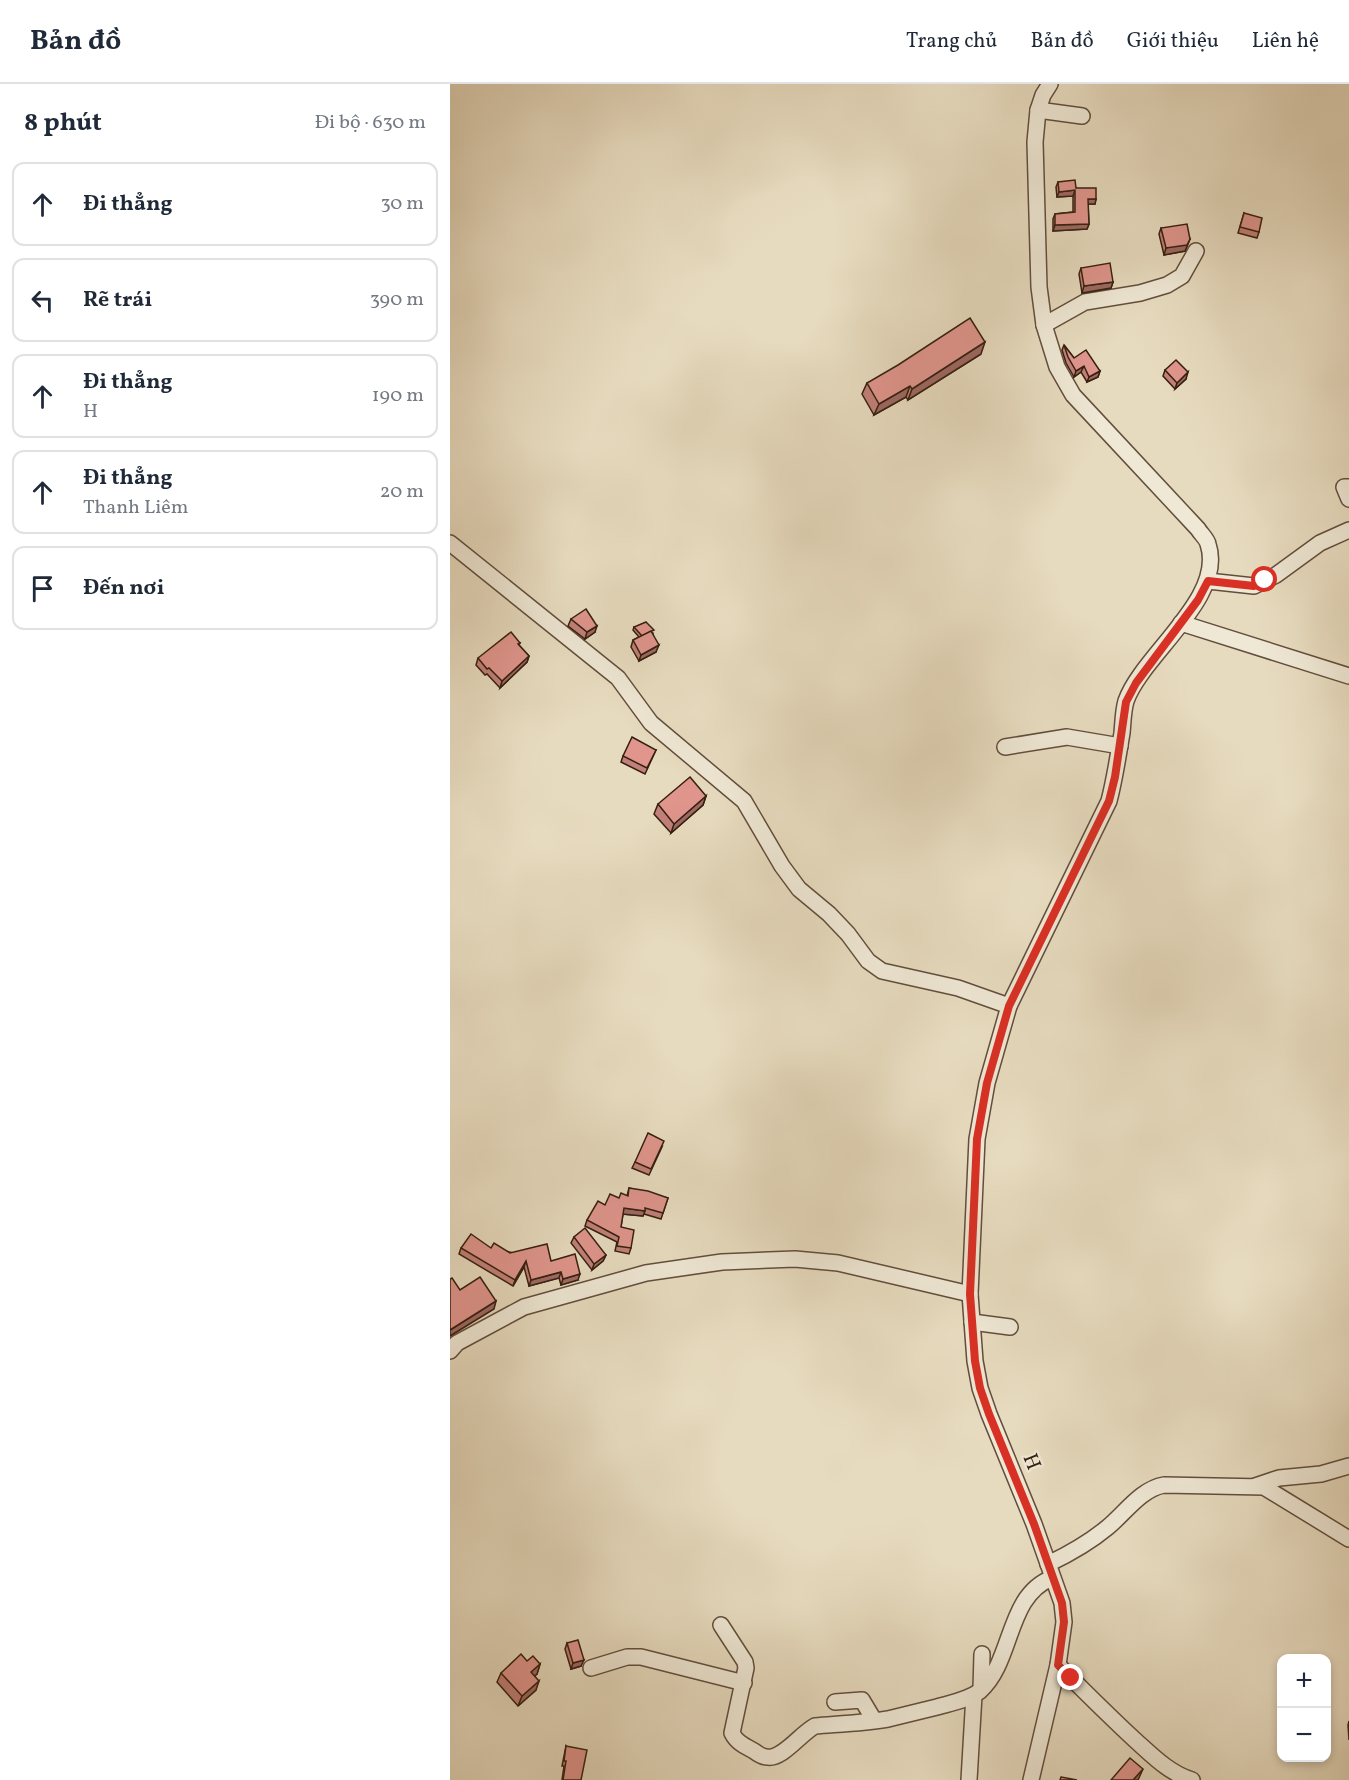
<!DOCTYPE html>
<html lang="vi">
<head>
<meta charset="utf-8">
<style>
  body { margin:0; font-family:Vollkorn,serif; background:#f6f6f7; color:#1f2937 }
  .controls { position:absolute; right:18px; bottom:18px; display:grid; overflow:hidden; border-radius:12px; box-shadow:0 3px 9px #0003 }
  .controls button { width:54px; height:54px; display:grid; place-items:center; padding:0; border:0; border-bottom:2px solid #e0e1e3; background:#fff; color:#1f2937; font:30px sans-serif }
  .stop { position:absolute; width:18px; height:18px; margin:-14px; border:4px solid #d93025; border-radius:50%; background:#fff }
  .stop.end { background:#d93025; border-color:#fff; box-shadow:0 2px 6px #0008 }
  .list { margin:0; padding:0; list-style:none }
  h2 { display:flex; justify-content:space-between; align-items:center; height:78px; margin:0; padding:0 24px; font-size:26px }
  h2 small { font-size:20px; font-weight:400; color:#747a83 }
  .list li { display:grid; grid-template-columns:39px 1fr auto; gap:18px; align-items:center; box-sizing:border-box; height:84px; margin:0 12px 12px; padding:0 12px; border:2px solid #e0e1e3; border-radius:12px }
  .list b { display:block; font-size:22px; white-space:nowrap }
  .list p { margin:0; font-size:20px; white-space:nowrap; color:#747a83 }
  .list em { font-size:20px; font-style:normal; color:#747a83 }
  .icon { flex:none; width:33px; height:33px; fill:none; stroke:currentColor; stroke-width:2; stroke-linecap:round; stroke-linejoin:round }
  .map { position:relative; flex:none; width:899px; height:1696px; overflow:hidden }
  header { display:flex; align-items:center; gap:36px; box-sizing:border-box; height:84px; padding:0 30px; background:#fff; border-bottom:2px solid #e0e1e3 }
  header strong { font-size:28px }
  nav { display:flex; gap:33px; margin-inline-start:auto; font-size:21px }
  main { display:flex }
  aside { flex:1; background:#fff }
  .map>svg:first-child { display:block }
</style>
</head>
<body>
<header>
<strong>Bản đồ</strong>
<nav><a>Trang chủ</a><a>Bản đồ</a><a>Giới thiệu</a><a>Liên hệ</a></nav>
</header>
<main>
<aside>
<h2>8 phút<small>Đi bộ · 630 m</small></h2>
<ul class="list">
<li><svg class="icon" aria-label="ahead" viewBox="0 0 24 24"><path d="M12 20V5M6 11l6-6 6 6"/></svg><div><b>Đi thẳng</b></div><em>30 m</em></li>
<li><svg class="icon" aria-label="left" viewBox="0 0 24 24"><path d="M17 20v-9H6M10 6l-5 5 5 5"/></svg><div><b>Rẽ trái</b></div><em>390 m</em></li>
<li><svg class="icon" aria-label="ahead" viewBox="0 0 24 24"><path d="M12 20V5M6 11l6-6 6 6"/></svg><div><b>Đi thẳng</b><p>H</p></div><em>190 m</em></li>
<li><svg class="icon" aria-label="ahead" viewBox="0 0 24 24"><path d="M12 20V5M6 11l6-6 6 6"/></svg><div><b>Đi thẳng</b><p>Thanh Liêm</p></div><em>20 m</em></li>
<li><svg class="icon" aria-label="arrive" viewBox="0 0 24 24"><path d="M6 21V4h12l-3 4 3 4H6"/></svg><div><b>Đến nơi</b></div></li>
</ul>
</aside>
<div class="map">
<svg width="899" height="1696" viewBox="0 0 899 1696">
  <rect width="100%" height="100%" fill="#e7dbbf"/>
  <filter id="stains"><feTurbulence type="fractalNoise" baseFrequency=".00333" numOctaves="4"/><feColorMatrix values="0 0 0 0 .2 0 0 0 0 .09 0 0 0 0 .02 0 0 0 .5 -.17"/></filter>
  <radialGradient id="worn" r=".72"><stop offset=".6" stop-color="#630" stop-opacity="0"/><stop offset="1" stop-color="#630" stop-opacity=".3"/></radialGradient>
  <g fill="none" stroke-linecap="round" stroke-linejoin="round">
    <g stroke="#624e3c" stroke-width="18">
      <g id="minor">
        <path d="M588 26 632 32"/>
        <path d="M594 241 635 218 690 209 717 201 732 192 746 167"/>
        <path d="M899 403H894L899 415"/>
        <path d="M0 459 168 594 201 639 294 717 332 782 349 805 379 830 398 850 418 877 432 887 508 904 559 922"/>
        <path d="M758 497 804 502 826 491 870 459 899 446"/>
        <path d="M731 539 899 592"/>
        <path d="M555 663 617 653 670 662"/>
        <path d="M522 1238 560 1243"/>
        <path d="M0 1267 7 1259 74 1223 196 1189 272 1178 345 1175 388 1179 520 1210"/>
        <path d="M805 1402 829 1394 871 1390 899 1382"/>
        <path d="M598 1480C619 1470 640 1458 658 1443 675 1429 691 1405 714 1401L814 1403 899 1455"/>
        <path d="M271 1541 295 1578 296 1584 282 1649C287 1659 295 1662 304 1667 308 1670 313 1673 317 1673 332 1676 351 1649 365 1642 389 1640 414 1639 438 1635 454 1631 471 1627 487 1623 501 1619 518 1616 530 1607 564 1576 556 1512 602 1494"/>
        <path d="M608 1581C634 1607 659 1632 685 1656 703 1672 719 1689 742 1696"/>
        <path d="M141 1584 177 1573H191L294 1599"/>
        <path d="M531 1605 532 1570"/>
        <path d="M385 1618 412 1616 424 1636"/>
        <path d="M519 1696 524 1611"/>
        <path d="M581 1696 608 1581 614 1538 612 1519 584 1440 539 1330 530 1304 525 1277 520 1210 527 1055 537 999 559 922 659 717C665 694 668 672 672 649 673 639 673 627 676 617 692 571 776 514 758 460 757 455 751 450 748 445L623 311 607 283 594 241 589 203 585 58 588 26 593 11 600 0"/>
      </g>
    </g>
    <use href="#minor" stroke="#efe8d5" stroke-width="15"/>
  </g>
  <g fill="#c18079" stroke="#361f10" stroke-width="1.5">
    <path d="M608 98 626 104 646 115 645 120H638L639 140 637 145 603 147V135L605 130 623 128V112L607 113 606 103Z"/>
    <path d="M794 129 809 148 807 154 788 149Z"/>
    <path d="M711 144 740 155 735 167 714 171 709 150Z"/>
    <path d="M631 184 663 198 661 204 632 209 629 190Z"/>
    <path d="M614 261 624 274 650 287 648 293 637 298 631 288 624 293 616 279 612 266Z"/>
    <path d="M531 270 458 316 456 313 424 331 412 310 417 299Z"/>
    <path d="M715 286 736 295 725 305 713 292Z"/>
    <path d="M121 535 145 548 135 555 118 542Z"/>
    <path d="M184 543 203 549 206 568 189 577 181 563 183 556 189 553 183 546Z"/>
    <path d="M70 559 69 561 79 572 77 578 50 604 37 590 35 591 26 581 28 574Z"/>
    <path d="M206 666 195 690 171 678 173 672Z"/>
    <path d="M256 712 253 721 221 749 204 730 208 720Z"/>
    <path d="M212 1063 199 1091 182 1084 185 1078Z"/>
    <path d="M179 1104 218 1114 211 1135 194 1130 193 1132 173 1130 171 1143 181 1164 179 1170 165 1167 167 1158 135 1142 137 1136 169 1114 177 1112Z"/>
    <path d="M124 1153 156 1171 153 1177 142 1186 121 1159Z"/>
    <path d="M11 1164H41L101 1177 128 1196 111 1201 109 1194 79 1202 74 1183 63 1202 9 1170Z"/>
    <path d="M117 1559 131 1582 121 1585 115 1565Z"/>
    <path d="M77 1577 90 1580 87 1590 84 1592 86 1606 68 1622 47 1598 51 1589Z"/>
    <path d="M899 1637V1656L898 1641Z"/>
    <path d="M116 1662 131 1696H112L114 1682H112Z"/>
  </g>
  <g fill="#9d6863" stroke="#361f10" stroke-width="1.5">
    <path d="M625 106 623 112 607 113 609 108Z"/>
    <path d="M638 115H646L645 120H636Z"/>
    <path d="M639 140 637 145 603 147 605 141Z"/>
    <path d="M740 155 735 167 714 171 716 164Z"/>
    <path d="M663 198 661 204 632 209 634 202Z"/>
    <path d="M535 258 531 270 458 316 462 305Z"/>
    <path d="M634 282 631 288 624 293 626 287Z"/>
    <path d="M650 287 648 293 637 298 639 293Z"/>
    <path d="M738 288 736 295 725 305 727 299Z"/>
    <path d="M460 302 456 313 424 331 429 320Z"/>
    <path d="M147 542 145 548 135 555 137 548Z"/>
    <path d="M209 561 206 568 189 577 191 571Z"/>
    <path d="M79 572 77 578 50 604 52 597Z"/>
    <path d="M256 712 253 721 221 749 224 740Z"/>
    <path d="M174 1124 195 1127 193 1132 172 1130Z"/>
    <path d="M156 1171 153 1177 142 1186 144 1180Z"/>
    <path d="M76 1177 74 1183 63 1202 65 1196Z"/>
    <path d="M111 1188 109 1194 79 1202 81 1196Z"/>
    <path d="M130 1190 128 1196 111 1201 113 1195Z"/>
    <path d="M46 1217 44 1225 0 1252V1246Z"/>
    <path d="M134 1576 131 1582 121 1585 123 1579Z"/>
    <path d="M90 1580 87 1590 78 1598 81 1588Z"/>
    <path d="M89 1597 86 1606 68 1622 72 1612Z"/>
    <path d="M693 1685 688 1696H683Z"/>
  </g>
  <g fill="#e0958d" stroke="#361f10" stroke-width="1.5">
    <path d="M625 96 626 104H646V115H638L639 140 605 141V130L625 128V106L609 108 608 98Z"/>
    <path d="M794 129 812 134 809 148 790 143Z"/>
    <path d="M737 140 740 155 737 161 716 164 711 144Z"/>
    <path d="M660 179 663 198 634 202 631 184Z"/>
    <path d="M520 234 535 258 462 305 460 302 429 320 417 299 448 281Z"/>
    <path d="M614 261 624 274 636 266 650 287 639 293 634 282 626 287 618 273Z"/>
    <path d="M726 276 738 288 727 299 715 286Z"/>
    <path d="M136 525 147 542 137 548 121 535Z"/>
    <path d="M196 538 204 546 192 552 184 543Z"/>
    <path d="M201 547 209 561 191 571 183 556Z"/>
    <path d="M61 548 70 559 68 560 79 572 52 597 39 584 37 585 28 574Z"/>
    <path d="M182 653 206 666 197 684 173 672Z"/>
    <path d="M240 693 256 712 224 740 208 720Z"/>
    <path d="M198 1049 214 1057 201 1085 185 1078Z"/>
    <path d="M179 1104 198 1107 218 1114 213 1129 195 1124V1127L174 1124 171 1143 184 1146 181 1164 167 1162 169 1153 137 1136 148 1117 155 1121 160 1110 169 1114 171 1109 178 1112Z"/>
    <path d="M135 1144 156 1171 144 1180 124 1153Z"/>
    <path d="M21 1150 41 1164 44 1159 60 1169 97 1160 101 1177 125 1170 130 1190 113 1195 111 1188 81 1196 76 1177 65 1196 11 1164Z"/>
    <path d="M30 1193 46 1217 0 1246V1195L2 1194 10 1206Z"/>
    <path d="M128 1556 134 1576 123 1579 117 1559Z"/>
    <path d="M71 1570 77 1577 83 1572 90 1580 81 1588 89 1597 72 1612 51 1589Z"/>
    <path d="M116 1662 137 1666 131 1696H113L116 1677H114Z"/>
    <path d="M680 1674 693 1685 683 1696H661Z"/>
    <path d="M611 1693 627 1696H610Z"/>
  </g>
  <g fill="none" stroke-linecap="round" stroke-linejoin="round">
    <path stroke="#d93025" stroke-width="8" d="M621 1594 608 1581 614 1538 612 1519 584 1440 539 1330 530 1304 525 1277 520 1210 527 1055 537 999 559 922 659 717 665 693 676 618 686 599 748 516 758 497 804 502 815 496"/>
  </g>
  <g text-anchor="middle" dominant-baseline="central" stroke-width="4.5" stroke-linejoin="round" paint-order="stroke">
    <g font-size="21" fill="#361f10" stroke="#efe8d5">
      <text transform="translate(581 1378) rotate(68)">H</text>
    </g>
  </g>
  <rect width="100%" height="100%" filter="url(#stains)"/>
  <rect width="100%" height="100%" fill="url(#worn)"/>
</svg>
<div class="controls">
<button>+</button>
<button>−</button>
</div>
<div class="stop" style="left:815px;top:496px"></div>
<div class="stop end" style="left:621px;top:1594px"></div>
</div>
</main>
</body>
</html>
